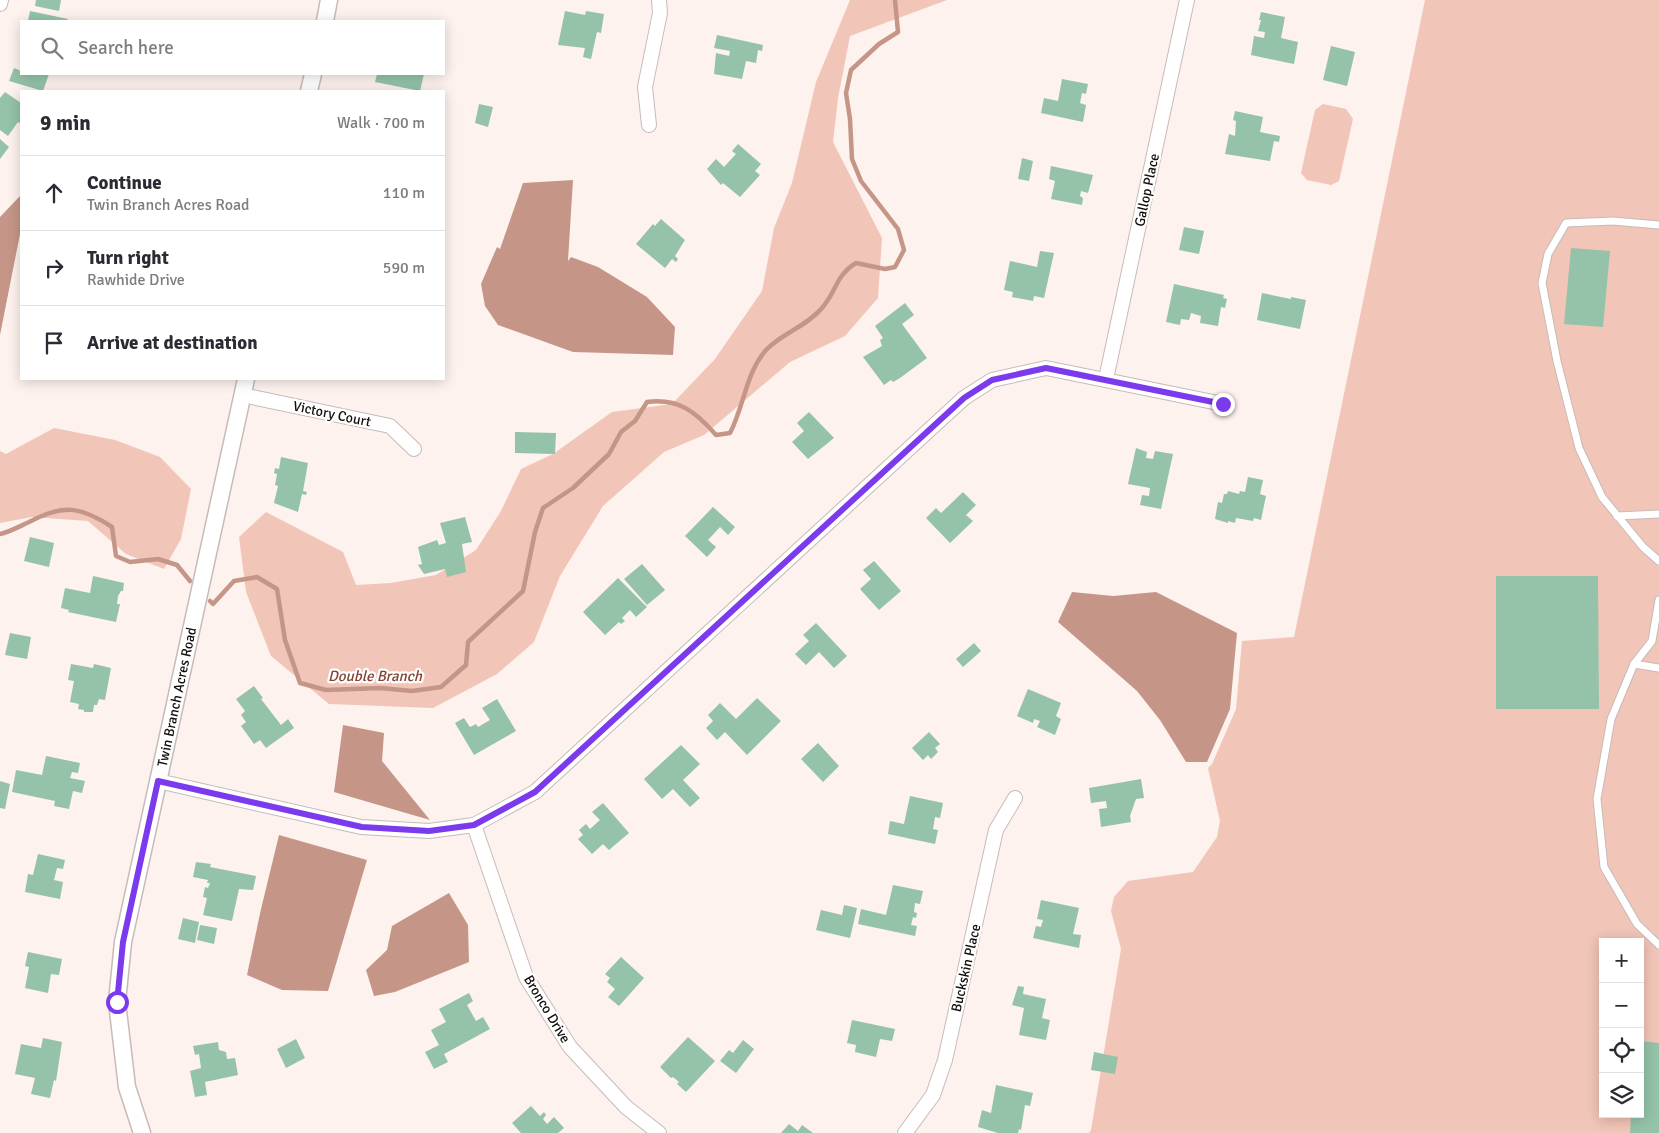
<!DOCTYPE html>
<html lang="en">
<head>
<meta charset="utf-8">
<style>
  body { margin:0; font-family:Signika,sans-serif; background:#f2f2f3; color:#2b2b33 }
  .controls { position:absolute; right:15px; bottom:15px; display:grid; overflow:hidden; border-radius:0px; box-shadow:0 2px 12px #0003 }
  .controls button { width:45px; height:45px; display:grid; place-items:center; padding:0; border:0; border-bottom:1px solid #e1e1e2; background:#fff; color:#2b2b33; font:25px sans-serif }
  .stop { position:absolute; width:15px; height:15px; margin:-11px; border:4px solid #7c3aed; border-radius:50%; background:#fff }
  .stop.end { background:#7c3aed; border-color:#fff; box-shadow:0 1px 5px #0008 }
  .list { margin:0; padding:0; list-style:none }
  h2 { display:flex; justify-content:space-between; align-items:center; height:65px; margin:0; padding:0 20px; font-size:21px }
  h2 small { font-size:16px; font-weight:400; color:#7c7c81 }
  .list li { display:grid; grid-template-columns:32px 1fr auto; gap:15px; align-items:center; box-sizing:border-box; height:75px; padding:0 20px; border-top:1px solid #e1e1e2 }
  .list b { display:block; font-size:19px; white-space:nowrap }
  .list p { margin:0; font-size:16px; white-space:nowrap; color:#7c7c81 }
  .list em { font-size:16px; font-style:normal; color:#7c7c81 }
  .icon { flex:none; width:28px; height:28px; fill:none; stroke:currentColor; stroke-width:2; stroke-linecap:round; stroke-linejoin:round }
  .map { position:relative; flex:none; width:1659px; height:1133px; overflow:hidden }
  .search { position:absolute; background:#fff; box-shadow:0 2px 12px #0003; left:20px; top:20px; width:425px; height:55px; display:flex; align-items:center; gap:12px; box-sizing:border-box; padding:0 18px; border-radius:0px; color:#7c7c81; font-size:19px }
  .panel { position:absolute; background:#fff; box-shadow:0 2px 12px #0003; left:20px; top:90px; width:425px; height:290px; border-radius:0px }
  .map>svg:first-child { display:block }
</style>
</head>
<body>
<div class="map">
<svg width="1659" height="1133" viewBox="0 0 1659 1133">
  <rect width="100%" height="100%" fill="#fdf2ee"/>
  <g fill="#f1c5b7" fill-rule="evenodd">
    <path d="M850 0H947L850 36 838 98 833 142 882 238 878 298 845 336 790 362 704 435 664 452 603 506 560 576 534 642 497 674 433 708 329 704 271 656 246 592 239 537 266 512 343 552 356 585 391 583 436 575 476 550 501 511 521 469 553 454 612 412 672 404 715 359 762 291 774 228 792 183 816 82Z"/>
    <path d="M1425 0H1659V1133H1089L1091 1130 1121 949 1111 911 1114 897 1128 881 1193 872 1217 837 1220 821 1208 768 1212 764 1236 709 1242 641 1294 637ZM1603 942H1640V1114H1603Z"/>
    <path d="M1323 104 1346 109 1353 119 1339 181 1331 185 1307 180 1301 173 1315 110Z"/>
    <path d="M54 428 115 440 160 457 191 489 181 539 164 569 126 554 88 521 32 517 0 523V451L6 454Z"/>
  </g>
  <g fill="#c59687">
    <path d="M573 180 568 261 571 257 598 267 647 297 675 327 673 355 573 352 498 325 485 306 481 284 497 247 500 249 523 183Z"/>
    <path d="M21 195V229L0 335V217Z"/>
    <path d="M1072 592 1113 596 1156 592 1237 633 1230 709 1207 762H1186L1160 720 1137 691 1058 622Z"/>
    <path d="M343 725 384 733 382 761 430 820 334 792Z"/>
    <path d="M279 835 367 860 328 991 282 990 247 975 261 909Z"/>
    <path d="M449 893 468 925 469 962 395 992 374 996 366 970 387 950 392 926Z"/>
  </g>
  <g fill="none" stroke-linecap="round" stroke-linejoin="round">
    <g stroke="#c59687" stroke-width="4.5">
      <path d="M0 534C10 532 20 526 29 522 63 504 80 506 112 527L116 556 130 562 158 559 177 565 190 581"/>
      <path d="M210 601 213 604 234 581 257 577 277 589 285 640 300 683 326 690 380 688 412 691 441 687 466 665 468 642 523 591 535 532 543 508 573 488 609 454 621 432 635 421 647 402C679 398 696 412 716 435L730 433C744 407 746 371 767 349 783 333 807 326 822 308 837 291 835 276 856 263L885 269 895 267 904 250 898 229 861 181 852 159 850 119 846 93 851 70 879 44 898 32 895 0"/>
    </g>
  </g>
  <g fill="#94c3a9">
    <path d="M36 0H61L59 11 35 6Z"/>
    <path d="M30 11 68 19 67 21H28Z"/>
    <path d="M565 11 585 15 586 11 604 14 601 33 597 32 591 59 583 57 585 48 558 45Z"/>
    <path d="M1261 12 1285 17 1281 38 1298 42 1294 64 1251 55 1254 36 1264 38 1265 32 1258 31 1261 20H1259Z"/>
    <path d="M717 35 763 45 762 51 758 50 756 63 746 61 742 79 714 74 716 53 729 56 730 51 714 48Z"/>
    <path d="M1331 46 1355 52 1347 86 1323 80Z"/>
    <path d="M14 68 21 71V74H49L43 91 9 81Z"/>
    <path d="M377 74H424L420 91 375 82Z"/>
    <path d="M1062 79 1088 84 1086 94 1082 93 1080 103 1086 105 1083 122 1041 113 1044 98 1058 101Z"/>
    <path d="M5 92 21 103V124L18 122 8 136 0 130V98Z"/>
    <path d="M479 104 493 107 488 127 475 123Z"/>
    <path d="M1235 111 1263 117 1260 132 1280 136 1279 142 1274 141 1270 161 1225 154 1229 134 1235 136 1236 121 1233 120Z"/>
    <path d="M0 139 9 147 0 159Z"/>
    <path d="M738 144 761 164 755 171 760 175 740 197 723 183 721 185 707 169 716 159 724 167 736 154 732 151Z"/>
    <path d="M1022 158 1033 161 1029 181 1018 179Z"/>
    <path d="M1051 166 1093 175 1088 193 1081 191 1080 196 1083 198 1082 205 1051 199 1055 181 1049 179Z"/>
    <path d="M661 219 685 240 675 256 678 259 676 262 672 259 665 268 636 244 653 224 655 226Z"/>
    <path d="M1184 227 1204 231 1199 254 1179 250Z"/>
    <path d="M1571 248 1610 251 1603 327 1564 324Z"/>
    <path d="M1040 251 1054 253 1044 298 1034 296 1033 301 1012 297 1013 292 1004 290 1010 261 1037 267Z"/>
    <path d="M1174 284 1224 295 1223 298 1227 299 1225 308 1221 307 1218 326 1200 323 1201 316 1191 313 1189 320 1181 319 1180 325 1166 322Z"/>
    <path d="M1262 293 1291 299V297L1306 300 1300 329 1257 320Z"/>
    <path d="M905 303 914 315 902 324 927 358 900 378 893 382 891 380 884 385 863 357 882 346 880 340 883 338 875 326Z"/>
    <path d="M809 412 834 438 808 459 792 442 804 431 797 423Z"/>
    <path d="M515 432 556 433 555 454 515 453Z"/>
    <path d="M1136 448 1147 452 1146 458 1153 459 1155 451 1173 454 1161 509 1140 505 1142 495 1149 496 1150 488 1128 484Z"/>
    <path d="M281 457 308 463 303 491 307 492 306 495 302 494 298 512 274 503 278 486 275 485 277 474 274 473 275 468 279 469Z"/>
    <path d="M1248 477 1263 480 1260 494 1266 496 1261 520 1254 518 1253 521 1236 518 1235 523 1228 521V523L1215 519 1218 502 1222 503 1224 494H1227L1228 491 1239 494 1240 491 1245 492Z"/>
    <path d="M963 492 976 505 966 515 973 521 950 543 926 518 936 508 941 513Z"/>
    <path d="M713 507 735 527 728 535 720 527 708 540 716 547 707 557 685 536Z"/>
    <path d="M465 517 472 542 462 544 466 572 447 577 445 569 424 574 418 565 422 564 418 547 437 540 439 545 446 543 440 523Z"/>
    <path d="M30 537 54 543 49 567 24 561Z"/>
    <path d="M874 561 901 591 879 610 860 589 871 579 863 570Z"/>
    <path d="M642 564 665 590 647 605 624 579Z"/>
    <path d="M93 576 124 583 123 591H121L118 596 117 604H120L116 622 68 612 69 610 61 608 65 588 90 593Z"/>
    <path d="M1496 576H1598L1599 709H1496Z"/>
    <path d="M618 578 647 607 636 617 630 610 622 618 625 621 621 624 619 622 605 635 583 612Z"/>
    <path d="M816 623 847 656 834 668 819 652 806 665 795 654 809 641 803 635Z"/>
    <path d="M10 633 31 637 27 659 5 655Z"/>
    <path d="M974 643 981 651 963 667 956 659Z"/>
    <path d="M71 664 93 668 94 664 111 668 105 700 99 699 97 705H94L93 712H84V710L78 709 79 704 70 702 74 681 68 680Z"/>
    <path d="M254 686 263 698 261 699 281 725 288 719 294 728 266 748 260 740 254 744 241 726 246 722 241 715 245 711 236 699Z"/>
    <path d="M1028 689 1061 703 1056 716 1061 719 1055 735 1037 727 1040 721 1034 719 1033 723 1017 716Z"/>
    <path d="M757 698 781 721 747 755 725 732 717 740 706 728 713 721 708 715 720 703 736 719Z"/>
    <path d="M497 699 516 731 474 755 455 723 464 718 470 727 476 724 478 727 490 720 482 708Z"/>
    <path d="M929 732 940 744 935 748 938 752 931 759 928 755 923 760 912 748Z"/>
    <path d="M818 743 839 766 823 782 801 759Z"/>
    <path d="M681 745 700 764 683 780 700 798 690 807 673 789 662 799 644 779Z"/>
    <path d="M46 756 80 763 78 773 72 772 70 778 85 781 82 793 73 791 69 809 54 806 55 801 12 792 16 770 42 775Z"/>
    <path d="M1141 779 1144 798 1136 799 1130 816 1131 822 1101 827 1099 809 1107 808 1106 801 1091 803 1089 788Z"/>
    <path d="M0 781 10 784 5 809 0 808Z"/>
    <path d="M910 796 943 803 940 818 935 817 933 829 938 830 935 844 888 834 890 821 904 824Z"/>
    <path d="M603 803 629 833 609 850 603 844 592 854 578 839 583 835 579 830 586 824 590 829 600 820 592 812Z"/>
    <path d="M38 854 65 860 63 869 57 868 54 880 63 882 60 899 25 892 28 874 33 875Z"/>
    <path d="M196 862 211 864 210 867 256 876 253 890 239 889 232 921 203 915 207 898 203 897 205 887 208 888 210 883H207L208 880 193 877Z"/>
    <path d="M893 885 923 891 920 904 915 903 914 912 917 913 916 918 913 917 911 925 917 926 915 936 858 924 861 909 886 915Z"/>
    <path d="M1041 900 1079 908 1073 934 1081 935 1079 948 1033 938 1036 926 1041 927 1043 920 1037 919Z"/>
    <path d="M844 905 857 908 850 938 816 930 821 910 842 915Z"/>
    <path d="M183 918 199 922 195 943 178 939Z"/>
    <path d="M200 925 217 928 214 944 197 940Z"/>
    <path d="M28 952 62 959 59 975 51 974 48 993 25 988 29 967 25 966Z"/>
    <path d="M621 957 644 978 619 1006 608 997 615 989 607 982 610 978 605 974Z"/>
    <path d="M1018 986 1024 987 1023 994 1046 999 1042 1018 1050 1020 1046 1040 1019 1035 1024 1008 1012 1005Z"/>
    <path d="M469 993 473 1001 467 1005 476 1021 483 1017 490 1029 444 1054 448 1062 434 1069 425 1052 439 1045 431 1030 446 1022 439 1009Z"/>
    <path d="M852 1020 895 1029 892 1041 880 1039 876 1057 855 1052 856 1045 847 1043Z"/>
    <path d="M688 1037 715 1061 686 1092 677 1084 679 1082 673 1077 671 1078 660 1067Z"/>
    <path d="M43 1038 62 1042 56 1081 54 1080 50 1098 31 1094 35 1078 15 1074 21 1044 41 1048Z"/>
    <path d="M296 1039 305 1058 286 1068 277 1049Z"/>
    <path d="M743 1040 754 1049 736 1073 720 1061 729 1050 733 1053Z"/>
    <path d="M1640 1041 1659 1043V1133H1630L1631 1114H1640Z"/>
    <path d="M218 1042 219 1050 226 1052 227 1059 235 1058 238 1075 205 1082 207 1095 195 1097 190 1071 201 1068 199 1054 195 1055 193 1046Z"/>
    <path d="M1094 1052 1118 1057 1115 1074 1091 1070Z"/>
    <path d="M996 1085 1033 1093 1030 1106 1025 1105 1021 1130 1019 1129 1018 1133H998L978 1127 982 1110 991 1113Z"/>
    <path d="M531 1106 540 1116 544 1112 546 1115 543 1119 547 1124 554 1117 564 1128 558 1133H521L512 1123Z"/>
    <path d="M789 1124 798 1131 802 1125 813 1133H781Z"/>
  </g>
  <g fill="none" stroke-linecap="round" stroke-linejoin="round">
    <g stroke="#c6bbb8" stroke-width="9">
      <g id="service">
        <path d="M1659 225 1613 221 1566 223 1548 254 1542 283 1557 361 1579 448 1602 497 1643 547 1659 561"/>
        <path d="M1617 516 1659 514"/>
        <path d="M1659 600 1652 641 1634 664 1611 719 1597 799 1604 867 1637 924 1659 945"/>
        <path d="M1634 664 1659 668"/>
      </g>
    </g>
    <g stroke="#c6bbb8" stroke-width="16">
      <g id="minor">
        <path d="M0 4 1 0"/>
        <path d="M649 125 645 87 660 13 659 0"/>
        <path d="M1106 379 1187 0"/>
        <path d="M242 395 390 426 414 449"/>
        <path d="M158 781 361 827 429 831 474 825 535 792 964 398 992 380 1046 368 1223 404"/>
        <path d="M474 825 526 977 570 1047 626 1107 659 1133"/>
        <path d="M905 1133 933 1095 945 1060 996 830 1015 798"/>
      </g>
    </g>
    <g stroke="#c6bbb8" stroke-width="19">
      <g id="tertiary">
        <path d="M325 21 329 0"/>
        <path d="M309 91 313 74"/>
        <path d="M142 1133 127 1087 117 1002 123 942 246 379"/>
      </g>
    </g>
    <use href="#service" stroke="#fff" stroke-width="7"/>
    <use href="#minor" stroke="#fff" stroke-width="14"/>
    <use href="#tertiary" stroke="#fff" stroke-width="16"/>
  </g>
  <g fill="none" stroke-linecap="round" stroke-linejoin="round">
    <path stroke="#7c3aed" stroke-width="6" d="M117 1002 123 942 158 781 362 827 429 831 474 825 535 792 964 398 992 380 1046 368 1223 404"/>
  </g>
  <g text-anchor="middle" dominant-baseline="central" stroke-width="4.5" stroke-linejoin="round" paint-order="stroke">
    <g font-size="14" fill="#100d0b" stroke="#fff">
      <text transform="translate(1147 190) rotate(-78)">Gallop Place</text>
      <text transform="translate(332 414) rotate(12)">Victory Court</text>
      <text transform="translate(177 697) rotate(-78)">Twin Branch Acres Road</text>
      <text transform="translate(966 968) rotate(-77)">Buckskin Place</text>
      <text transform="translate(547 1009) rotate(59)">Bronco Drive</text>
    </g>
    <g font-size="15" font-style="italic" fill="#834431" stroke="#fff">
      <text x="375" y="676">Double Branch</text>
    </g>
  </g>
</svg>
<div class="controls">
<button>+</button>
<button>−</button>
<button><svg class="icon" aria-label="locate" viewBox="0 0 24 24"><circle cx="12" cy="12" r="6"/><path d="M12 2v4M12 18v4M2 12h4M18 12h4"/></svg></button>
<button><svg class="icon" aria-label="layers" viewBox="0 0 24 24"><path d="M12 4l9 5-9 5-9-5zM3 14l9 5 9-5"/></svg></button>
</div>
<div class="stop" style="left:117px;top:1002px"></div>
<div class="stop end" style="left:1223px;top:404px"></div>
<div class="search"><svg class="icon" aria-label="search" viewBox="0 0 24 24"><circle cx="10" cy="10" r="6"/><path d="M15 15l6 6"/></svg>Search here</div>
<section class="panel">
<h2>9 min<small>Walk · 700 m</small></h2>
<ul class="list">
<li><svg class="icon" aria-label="ahead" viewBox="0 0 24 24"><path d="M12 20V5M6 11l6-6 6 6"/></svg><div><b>Continue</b><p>Twin Branch Acres Road</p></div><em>110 m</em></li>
<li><svg class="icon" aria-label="right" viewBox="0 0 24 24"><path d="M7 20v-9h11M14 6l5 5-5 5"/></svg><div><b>Turn right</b><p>Rawhide Drive</p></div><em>590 m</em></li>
<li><svg class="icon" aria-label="arrive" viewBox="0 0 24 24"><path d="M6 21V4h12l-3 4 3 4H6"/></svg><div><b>Arrive at destination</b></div></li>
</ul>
</section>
</div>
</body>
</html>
